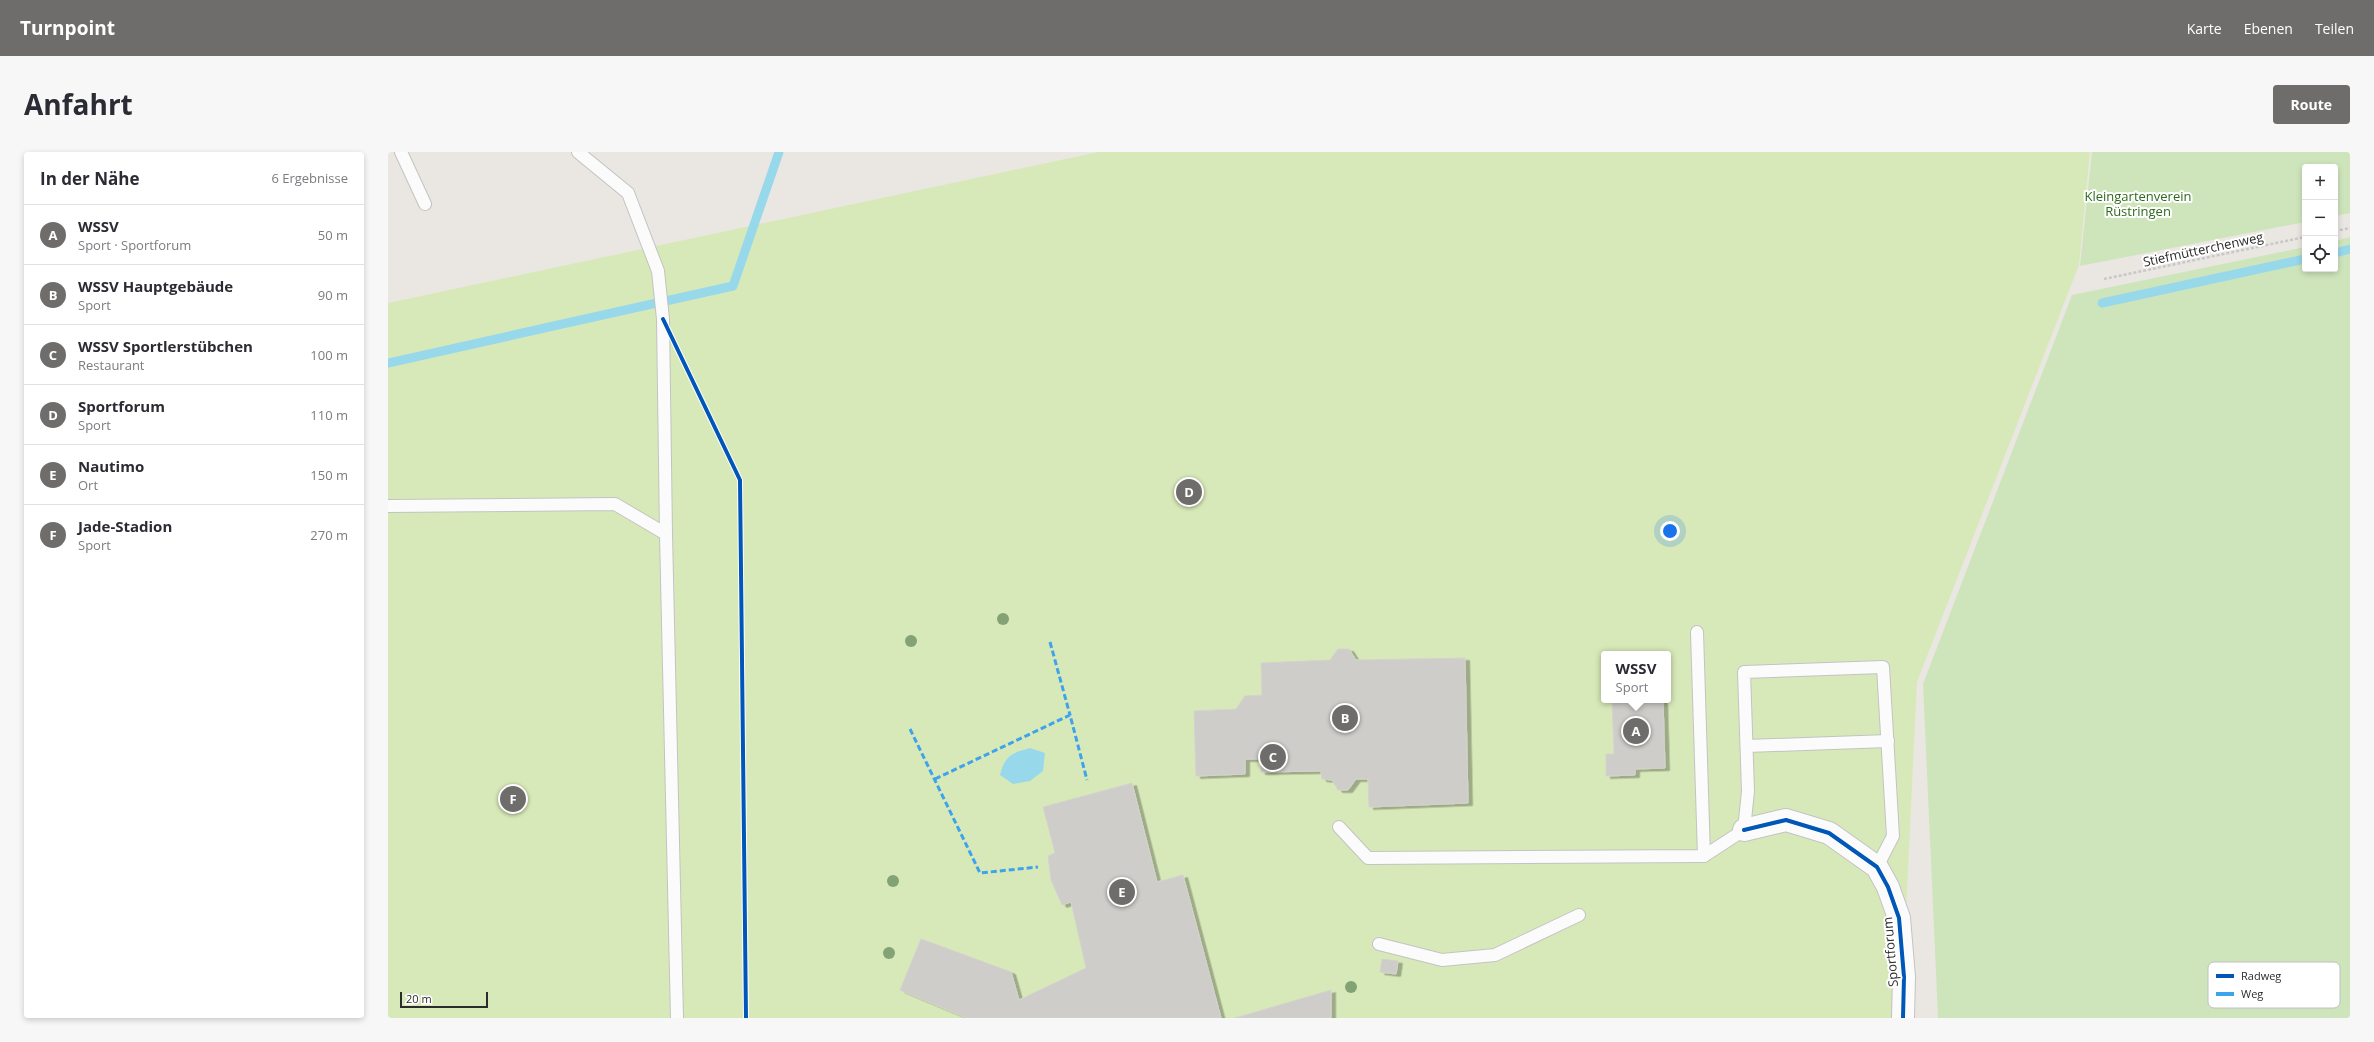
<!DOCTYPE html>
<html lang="de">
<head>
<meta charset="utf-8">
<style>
  body { margin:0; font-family:"Open Sans",sans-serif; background:#f7f7f7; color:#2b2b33 }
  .controls { position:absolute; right:12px; top:12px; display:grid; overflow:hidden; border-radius:4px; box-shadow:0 2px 6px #0003 }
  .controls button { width:36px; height:36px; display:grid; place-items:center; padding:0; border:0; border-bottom:1px solid #e1e1e2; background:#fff; color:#2b2b33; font:20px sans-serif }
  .scale { position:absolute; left:12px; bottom:10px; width:88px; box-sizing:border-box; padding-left:4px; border:2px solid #2c2c2c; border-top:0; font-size:11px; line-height:14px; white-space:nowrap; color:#2c2c2c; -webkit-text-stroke:3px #fff; paint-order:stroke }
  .you { position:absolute; left:1282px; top:379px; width:14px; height:14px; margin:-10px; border:3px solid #fff; border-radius:50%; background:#1a73e8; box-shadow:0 0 0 6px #1a73e833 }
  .badge { display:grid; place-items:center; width:26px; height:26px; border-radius:50%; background:#6e6d6c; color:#fff; font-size:13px; font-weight:700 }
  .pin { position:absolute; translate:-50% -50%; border:2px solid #fff; box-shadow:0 1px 4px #0006 }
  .popup { position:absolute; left:1213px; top:499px; width:70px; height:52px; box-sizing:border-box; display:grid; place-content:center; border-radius:4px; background:#fff; filter:drop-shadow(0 1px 3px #0005); font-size:13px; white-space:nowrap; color:#7c7c81 }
  .popup b { font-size:15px; color:#2b2b33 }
  .popup::after { content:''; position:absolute; left:50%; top:100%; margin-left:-8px; border:8px solid transparent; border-top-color:#fff }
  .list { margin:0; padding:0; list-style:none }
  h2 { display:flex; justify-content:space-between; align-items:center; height:52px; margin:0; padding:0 16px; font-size:17px }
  h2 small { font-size:13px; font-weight:400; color:#7c7c81 }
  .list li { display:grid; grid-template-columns:26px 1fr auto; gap:12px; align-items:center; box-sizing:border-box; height:60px; padding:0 16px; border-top:1px solid #e1e1e2 }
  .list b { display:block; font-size:15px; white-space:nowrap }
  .list p { margin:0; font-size:13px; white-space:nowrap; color:#7c7c81 }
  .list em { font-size:13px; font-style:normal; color:#7c7c81 }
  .icon { flex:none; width:22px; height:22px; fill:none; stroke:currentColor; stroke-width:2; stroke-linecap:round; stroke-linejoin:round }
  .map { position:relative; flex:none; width:1962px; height:866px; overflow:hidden; border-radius:4px }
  header { display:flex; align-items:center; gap:24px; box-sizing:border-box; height:56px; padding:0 20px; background:#6e6d6c; color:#fff }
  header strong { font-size:19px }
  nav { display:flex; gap:22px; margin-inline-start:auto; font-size:14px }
  .intro { display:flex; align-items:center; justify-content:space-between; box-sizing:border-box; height:96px; padding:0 24px }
  h1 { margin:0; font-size:28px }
  .button { padding:10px 18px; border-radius:4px; background:#6e6d6c; color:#fff; font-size:14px; font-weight:700 }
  main { display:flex; gap:24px; padding:0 24px }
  aside { flex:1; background:#fff; border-radius:4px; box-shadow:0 2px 6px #0003 }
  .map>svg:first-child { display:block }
</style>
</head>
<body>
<header>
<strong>Turnpoint</strong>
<nav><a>Karte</a><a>Ebenen</a><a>Teilen</a></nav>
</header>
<div class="intro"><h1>Anfahrt</h1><a class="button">Route</a></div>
<main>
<aside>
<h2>In der Nähe<small>6 Ergebnisse</small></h2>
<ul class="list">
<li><span class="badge">A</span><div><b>WSSV</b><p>Sport · Sportforum</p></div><em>50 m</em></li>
<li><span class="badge">B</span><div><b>WSSV Hauptgebäude</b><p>Sport</p></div><em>90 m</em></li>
<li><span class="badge">C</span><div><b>WSSV Sportlerstübchen</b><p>Restaurant</p></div><em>100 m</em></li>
<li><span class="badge">D</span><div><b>Sportforum</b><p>Sport</p></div><em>110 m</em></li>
<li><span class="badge">E</span><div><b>Nautimo</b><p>Ort</p></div><em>150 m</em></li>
<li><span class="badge">F</span><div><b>Jade-Stadion</b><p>Sport</p></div><em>270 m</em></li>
</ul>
</aside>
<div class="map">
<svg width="1962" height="866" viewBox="0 0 1962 866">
  <defs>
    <filter id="shadow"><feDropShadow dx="4.5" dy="2.5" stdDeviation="0" flood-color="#0004"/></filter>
  </defs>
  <rect width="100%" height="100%" fill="#eae7e2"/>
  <g fill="#cee5bc">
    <path d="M1704 0H1962V61L1947 64V15H1917V70L1692 114Z"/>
    <path d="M1962 85V866H1550L1535 532 1684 143 1917 95V117H1947V89Z"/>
  </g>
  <path fill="#d8e9b9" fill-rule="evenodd" d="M710 0H1702L1691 113 1529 530 1513 866H0V151ZM1216 502H1280V548H1216Z"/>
  <path fill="#97d8ea" d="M642 596 657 601 655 619 642 629 625 632 612 623C617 603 624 601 642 596Z"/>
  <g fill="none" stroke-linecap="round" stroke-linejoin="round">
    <g stroke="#97d8ea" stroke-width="9">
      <path d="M1947 101 1962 97"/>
      <path d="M1714 151 1917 107"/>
      <path d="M0 211 345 134 391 0"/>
    </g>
  </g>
  <g fill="#cfcdc9" stroke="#d5d2ce" filter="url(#shadow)">
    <path d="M950 497H961L968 508 1077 506 1080 651 981 655 980 627H968L960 638H950L944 628 934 627 933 619 873 620V607H857V622L808 624 806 559 848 557 857 544 874 543 873 511 942 508Z"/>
    <path d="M1224 548H1275L1277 616 1247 617V623L1218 624V602H1226Z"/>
    <path d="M744 631 769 730 795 723 833 866H579L512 838 533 787 623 820 631 848 698 816 683 750 674 753 663 728 660 704 667 701 655 655Z"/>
    <path d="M994 807 1010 809 1008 822 992 820Z"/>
    <path d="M943 838V866H847Z"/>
  </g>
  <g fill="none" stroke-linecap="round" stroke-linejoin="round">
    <g stroke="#c3c3c3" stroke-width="14">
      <g id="lane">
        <path d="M13 0 37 52"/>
        <path d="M190 0 240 41 270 119 275 167 278 382"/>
        <path d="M0 354 227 352 278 382 289 866"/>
        <path d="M1309 480 1316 704"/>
        <path d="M1359 594 1500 589"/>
        <path d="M951 675 980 706 1316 704 1356 678 1360 639 1356 520 1495 515 1505 684 1489 715"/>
        <path d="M991 792 1054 808 1107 803 1191 763"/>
      </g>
    </g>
    <g stroke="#c3c3c3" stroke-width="24">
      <path id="street" d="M1356 678 1398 668 1441 681 1489 715 1500 735 1511 766 1516 825 1515 866"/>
    </g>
    <g stroke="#c8c8c7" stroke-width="2.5" stroke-dasharray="3 2" stroke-linecap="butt">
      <path d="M1947 79 1962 76"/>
      <path d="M1716 127 1917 85"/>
    </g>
    <use href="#lane" stroke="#fcfbfb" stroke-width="12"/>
    <use href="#street" stroke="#fcfbfb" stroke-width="22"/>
    <g stroke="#3ea3eb" stroke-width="3" stroke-dasharray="6 3" stroke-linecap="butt">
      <path d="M662 490 682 563"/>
      <path d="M522 577 592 721 650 715"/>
      <path d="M547 627 682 563 699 628"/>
    </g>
    <g stroke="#fff" stroke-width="6">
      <g id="cycleway">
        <path d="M275 167 352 328 358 866"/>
        <path d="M1356 678 1398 668 1441 681 1489 715 1500 735 1511 766 1516 825 1515 866"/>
      </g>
    </g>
    <use href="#cycleway" stroke="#0057b8" stroke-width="4"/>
  </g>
  <g fill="#83a275">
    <circle cx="615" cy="467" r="6"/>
    <circle cx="523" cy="489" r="6"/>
    <circle cx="505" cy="729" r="6"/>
    <circle cx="501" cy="801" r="6"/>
    <circle cx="963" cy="835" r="6"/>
  </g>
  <g text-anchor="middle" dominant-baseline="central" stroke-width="4" stroke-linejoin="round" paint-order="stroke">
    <g font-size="13" fill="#2e6a1b" stroke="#fff">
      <text x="1750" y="44">Kleingartenverein<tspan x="1750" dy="15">Rüstringen</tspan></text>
    </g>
    <g font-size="13" fill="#2c2c2c" stroke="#fff">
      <text transform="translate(1815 97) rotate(-12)">Stiefmütterchenweg</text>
      <text transform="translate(1502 800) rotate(-95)">Sportforum</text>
    </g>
  </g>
  <rect x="1820" y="810" width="132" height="46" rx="6" fill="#fff" stroke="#c0c0c0" stroke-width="1"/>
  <rect x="1828" y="822" width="18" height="4" fill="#0057b8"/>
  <rect x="1828" y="840" width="18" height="4" fill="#3ea3eb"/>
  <g font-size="11" fill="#2c2c2c">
    <text x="1853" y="828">Radweg</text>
    <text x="1853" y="846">Weg</text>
  </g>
</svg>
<div class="controls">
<button>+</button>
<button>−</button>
<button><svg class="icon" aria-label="locate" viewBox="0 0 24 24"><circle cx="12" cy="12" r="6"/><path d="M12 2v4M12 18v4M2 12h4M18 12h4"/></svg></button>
</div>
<div class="scale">20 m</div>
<div class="you"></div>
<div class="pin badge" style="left:1248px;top:579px">A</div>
<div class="popup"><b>WSSV</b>Sport</div>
<div class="pin badge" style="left:957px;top:566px">B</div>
<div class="pin badge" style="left:885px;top:605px">C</div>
<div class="pin badge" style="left:801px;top:340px">D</div>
<div class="pin badge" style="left:734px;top:740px">E</div>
<div class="pin badge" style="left:125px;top:647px">F</div>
</div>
</main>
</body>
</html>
